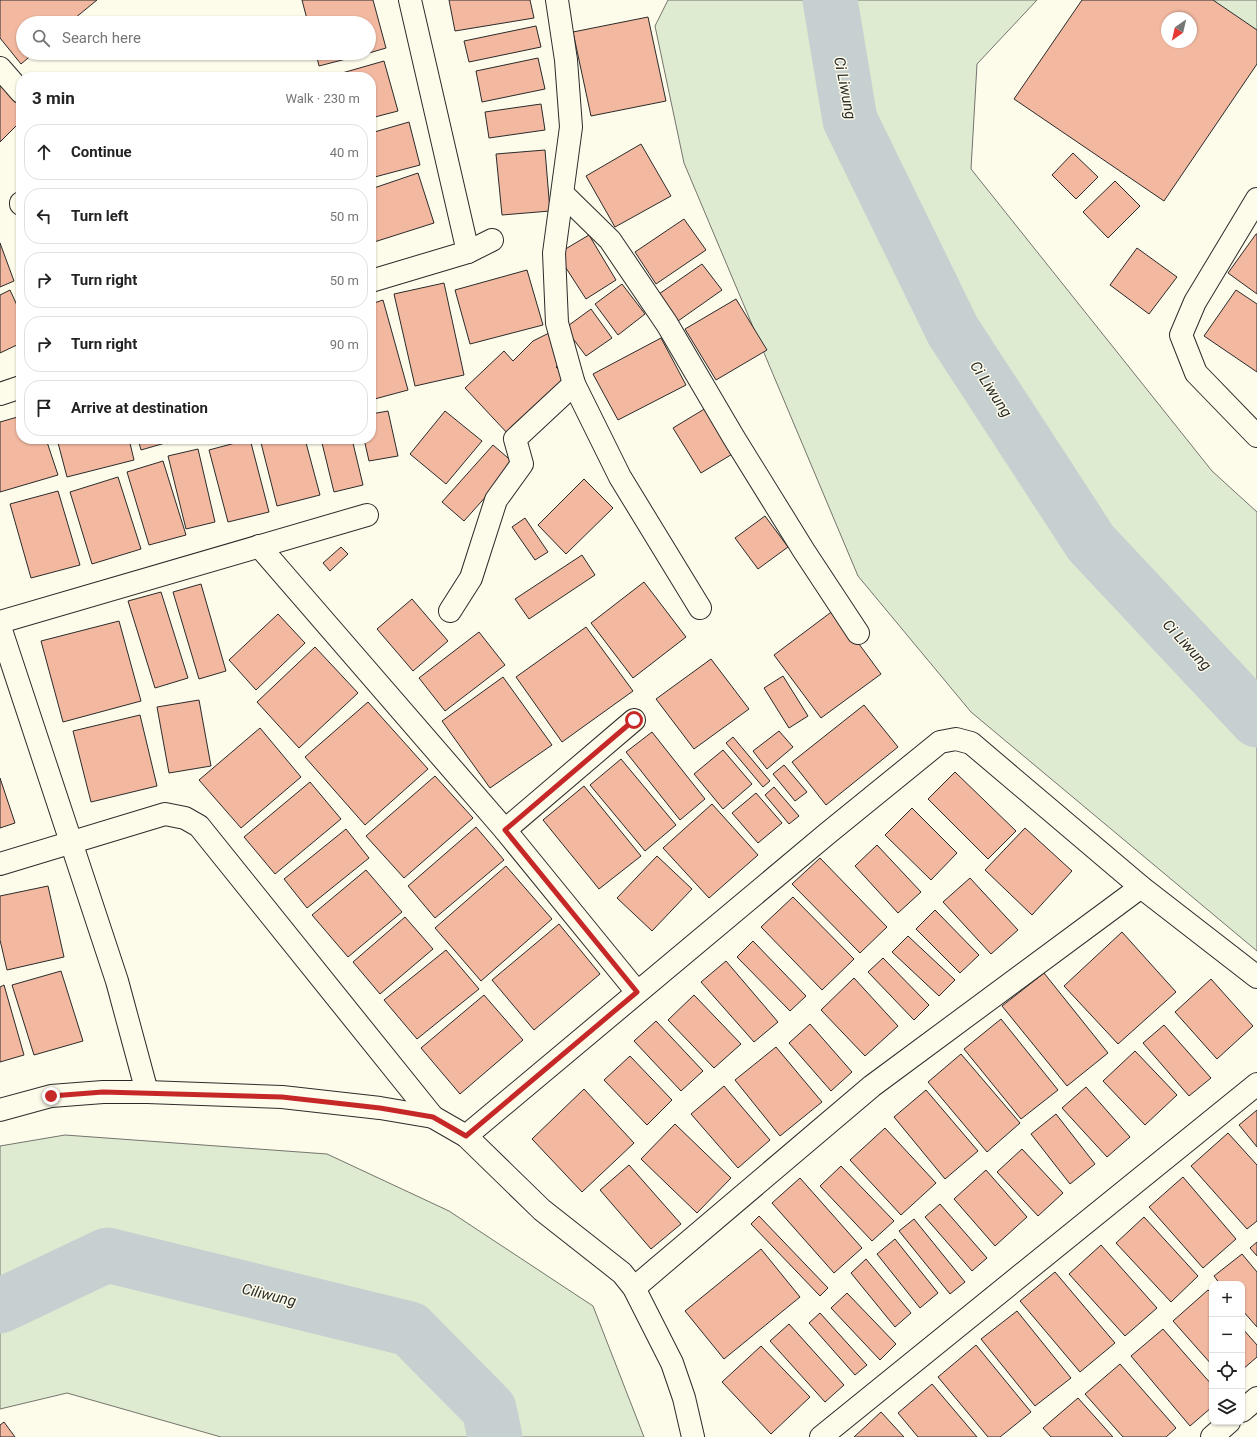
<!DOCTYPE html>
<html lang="en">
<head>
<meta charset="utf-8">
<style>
  body { margin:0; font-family:Roboto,sans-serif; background:#f2f2f2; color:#222 }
  .controls { position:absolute; right:12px; bottom:12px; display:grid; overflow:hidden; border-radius:8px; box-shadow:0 1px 3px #0004 }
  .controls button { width:36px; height:36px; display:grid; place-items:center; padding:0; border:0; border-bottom:1px solid #e0e0e0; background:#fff; color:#222; font:20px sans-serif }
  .compass { position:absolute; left:1161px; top:12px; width:36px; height:36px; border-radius:50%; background:#fff; box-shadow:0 1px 3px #0004; rotate:214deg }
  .stop { position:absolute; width:12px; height:12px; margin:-9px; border:3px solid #c62828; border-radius:50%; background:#fff }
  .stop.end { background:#c62828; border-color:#fff; box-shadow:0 1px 4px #0008 }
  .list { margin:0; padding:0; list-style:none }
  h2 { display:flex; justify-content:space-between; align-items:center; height:52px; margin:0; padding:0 16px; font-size:17px }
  h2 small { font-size:13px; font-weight:400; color:#767676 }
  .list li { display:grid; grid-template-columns:26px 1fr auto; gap:12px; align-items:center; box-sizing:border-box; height:56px; margin:0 8px 8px; padding:0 8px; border:1px solid #e0e0e0; border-radius:16px }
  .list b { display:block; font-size:15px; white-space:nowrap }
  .list em { font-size:13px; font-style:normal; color:#767676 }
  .icon { flex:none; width:22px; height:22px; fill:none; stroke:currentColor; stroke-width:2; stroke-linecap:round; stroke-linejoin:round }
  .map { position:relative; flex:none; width:1257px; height:1437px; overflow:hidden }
  .search { position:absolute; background:#fff; box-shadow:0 1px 3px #0004; left:16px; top:16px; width:360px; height:44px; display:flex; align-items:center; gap:10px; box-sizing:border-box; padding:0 14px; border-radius:22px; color:#767676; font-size:15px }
  .panel { position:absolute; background:#fff; box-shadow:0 1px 3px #0004; left:16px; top:72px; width:360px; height:372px; border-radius:16px }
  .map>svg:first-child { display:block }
</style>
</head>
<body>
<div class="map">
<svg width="1257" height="1437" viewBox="0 0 1257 1437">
  <rect width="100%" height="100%" fill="#fdfbea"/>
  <g fill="#deebd1" stroke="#74746e">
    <path d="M668 0H1037L977 64 971 169 1212 471 1257 512V951L971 712 858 576 684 163 655 26Z"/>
    <path d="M1209 0H1257V39Z"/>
    <path d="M65 1135 327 1154 449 1211 593 1306 644 1437H221L67 1393 0 1409V1146Z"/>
  </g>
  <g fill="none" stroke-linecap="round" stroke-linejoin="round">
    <g stroke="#c7d0d0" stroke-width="55">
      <path d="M830 0 850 120 953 331 1091 543 1257 720"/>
      <path d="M0 1306 107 1255 410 1329 489 1409 495 1437"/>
    </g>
  </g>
  <g fill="#f2b8a0" stroke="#2b2b2b" fill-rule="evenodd">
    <path d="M0 0H97L69 23H23V53H34L21 64 0 38Z"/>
    <path d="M302 0H373L386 48 369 53V23H308Z"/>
    <path d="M449 0H530L534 18 455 31Z"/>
    <path d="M1082 0H1213L1257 30V64L1164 201 1014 99ZM1167 18H1191V42H1167Z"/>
    <path d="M648 17 666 101 591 116 573 32Z"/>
    <path d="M536 26 541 47 469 62 464 41Z"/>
    <path d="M316 53H369L319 66Z"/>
    <path d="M538 58 545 89 482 102 476 71Z"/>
    <path d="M384 61 398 111 371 118V77H328Z"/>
    <path d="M0 80 21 101V121L0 142Z"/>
    <path d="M541 104 545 130 489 138 485 112Z"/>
    <path d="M409 122 420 165 371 178V133Z"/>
    <path d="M641 144 671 196 615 227 586 176Z"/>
    <path d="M545 150 550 211 502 215 496 154Z"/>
    <path d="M1073 153 1098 177 1076 199 1052 175Z"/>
    <path d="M418 173 434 223 371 243V189Z"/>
    <path d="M1115 181 1140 206 1108 238 1083 212Z"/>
    <path d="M684 219 706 250 656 284 635 252Z"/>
    <path d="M1256 234H1257V294L1228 273Z"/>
    <path d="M589 235 616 280 586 299 557 254Z"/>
    <path d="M0 243 14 281 0 287Z"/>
    <path d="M1137 248 1177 277 1149 314 1110 285Z"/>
    <path d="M702 264 722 290 678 321 659 294Z"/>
    <path d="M527 270 543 325 470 344 455 290Z"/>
    <path d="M444 283 464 375 415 386 394 294Z"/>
    <path d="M622 284 645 314 618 335 595 304Z"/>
    <path d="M10 290 21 314V343L0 353V295Z"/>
    <path d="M1236 290 1257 304V372L1204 336Z"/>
    <path d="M736 299 767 350 716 380 685 329Z"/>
    <path d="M383 300 408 390 371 400V304Z"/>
    <path d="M591 309 612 338 586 356 565 328Z"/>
    <path d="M549 333 563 361 556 367 568 379 509 435 465 388 504 351 513 361 533 341Z"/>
    <path d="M661 338 686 385 618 420 593 374Z"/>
    <path d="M706 408 734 453 701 473 673 428Z"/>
    <path d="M388 411 398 456 369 461 364 439H371V414Z"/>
    <path d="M445 411 482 441 446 484 410 454Z"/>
    <path d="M21 416V439H46L58 475 0 492V422Z"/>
    <path d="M57 439H129L134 460 67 477Z"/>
    <path d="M138 439H179L141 450Z"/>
    <path d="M250 439 269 512 228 522 209 450Z"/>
    <path d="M260 439H305L320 495 277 506Z"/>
    <path d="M321 439H352L363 485 334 492Z"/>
    <path d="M493 445 515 464 464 521 442 502Z"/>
    <path d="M198 449 215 522 186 529 168 456Z"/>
    <path d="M163 461 186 535 149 545 127 472Z"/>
    <path d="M118 477 141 549 92 564 70 492Z"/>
    <path d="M584 479 613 508 566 554 538 525Z"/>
    <path d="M58 491 80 565 31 578 10 504Z"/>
    <path d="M765 516 788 547 758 569 735 538Z"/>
    <path d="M525 518 548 552 535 560 512 527Z"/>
    <path d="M341 547 348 554 330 571 323 563Z"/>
    <path d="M582 555 595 575 529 619 515 599Z"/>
    <path d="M644 582 686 637 633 678 591 623Z"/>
    <path d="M201 584 226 671 199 679 173 592Z"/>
    <path d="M161 592 188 678 155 688 128 601Z"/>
    <path d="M412 599 448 641 413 671 377 629Z"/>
    <path d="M834 610 881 674 821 718 774 655Z"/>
    <path d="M278 614 305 643 256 690 229 660Z"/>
    <path d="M119 621 141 701 63 722 41 641Z"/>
    <path d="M586 627 633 691 562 742 516 677Z"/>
    <path d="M479 632 505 665 445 711 419 678Z"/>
    <path d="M315 647 358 693 299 748 257 702Z"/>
    <path d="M711 659 749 709 694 749 656 699Z"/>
    <path d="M783 676 808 716 789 728 764 688Z"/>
    <path d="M503 677 552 745 490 788 442 721Z"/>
    <path d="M199 700 211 766 169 773 157 707Z"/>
    <path d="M368 702 428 769 365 825 305 757Z"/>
    <path d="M864 705 898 747 826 805 792 762Z"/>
    <path d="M140 715 157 786 91 802 73 731Z"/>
    <path d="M260 728 301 777 241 828 199 780Z"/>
    <path d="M779 731 793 747 767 769 753 751Z"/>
    <path d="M652 732 705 799 680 820 626 752Z"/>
    <path d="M733 737 770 781 763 787 726 743Z"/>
    <path d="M723 750 752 784 723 809 694 774Z"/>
    <path d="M621 759 676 825 645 851 590 785Z"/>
    <path d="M784 765 807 792 795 801 773 774Z"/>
    <path d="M955 772 1016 831 988 859 928 799Z"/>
    <path d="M435 776 473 818 404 878 366 836Z"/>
    <path d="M0 778 15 823 0 828Z"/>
    <path d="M310 782 341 819 275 874 244 837Z"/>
    <path d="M584 786 641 856 599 889 543 820Z"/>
    <path d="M774 787 799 816 789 824 765 795Z"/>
    <path d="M756 793 782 823 758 843 732 813Z"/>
    <path d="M712 804 758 855 709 898 663 848Z"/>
    <path d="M912 808 957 853 931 880 885 835Z"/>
    <path d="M476 827 504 860 435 918 408 886Z"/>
    <path d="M1025 828 1072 871 1032 915 985 870Z"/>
    <path d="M346 829 369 858 307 908 284 879Z"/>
    <path d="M877 845 921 892 898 913 855 866Z"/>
    <path d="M657 856 692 889 652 931 617 898Z"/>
    <path d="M820 858 887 927 860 953 792 884Z"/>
    <path d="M506 866 552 919 481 981 435 928Z"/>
    <path d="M366 870 402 912 348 957 312 915Z"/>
    <path d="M970 878 1018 930 991 954 943 902Z"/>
    <path d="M48 886 64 957 7 970 0 940V896Z"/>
    <path d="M793 897 854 959 822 990 761 927Z"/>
    <path d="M935 910 979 955 960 973 916 929Z"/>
    <path d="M405 917 433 949 380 994 353 962Z"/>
    <path d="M559 924 600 974 534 1030 492 980Z"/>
    <path d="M1122 932 1176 992 1118 1044 1064 986Z"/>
    <path d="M908 936 955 980 939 996 892 952Z"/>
    <path d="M753 941 806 996 790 1011 737 957Z"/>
    <path d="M446 950 479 989 417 1039 384 1000Z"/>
    <path d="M883 958 929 1005 914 1020 868 972Z"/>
    <path d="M726 961 778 1022 754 1042 701 982Z"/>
    <path d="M61 971 83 1041 34 1055 12 985Z"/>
    <path d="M1044 973 1108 1053 1067 1086 1002 1006Z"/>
    <path d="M854 978 898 1026 865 1056 821 1010Z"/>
    <path d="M1211 979 1253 1026 1217 1059 1175 1012Z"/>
    <path d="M4 985 24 1055 0 1062V987Z"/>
    <path d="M484 995 523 1040 460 1094 421 1048Z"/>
    <path d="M694 995 741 1044 714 1068 668 1020Z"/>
    <path d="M1001 1019 1058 1090 1021 1119 964 1049Z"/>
    <path d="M656 1021 703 1071 681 1091 634 1041Z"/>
    <path d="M810 1024 852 1072 831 1091 789 1043Z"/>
    <path d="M1164 1025 1211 1078 1189 1096 1143 1043Z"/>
    <path d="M776 1047 822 1102 780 1136 735 1080Z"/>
    <path d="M1135 1051 1177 1095 1145 1125 1103 1081Z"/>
    <path d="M961 1054 1020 1123 987 1152 928 1082Z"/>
    <path d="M630 1056 672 1100 647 1125 604 1080Z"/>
    <path d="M724 1086 770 1140 738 1168 691 1114Z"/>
    <path d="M1086 1087 1130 1137 1107 1157 1062 1108Z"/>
    <path d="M584 1089 634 1143 582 1192 532 1139Z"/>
    <path d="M926 1090 978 1151 945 1179 894 1117Z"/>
    <path d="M1257 1110V1147L1239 1125Z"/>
    <path d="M1056 1114 1095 1164 1070 1184 1031 1134Z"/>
    <path d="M675 1124 731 1178 697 1213 641 1159Z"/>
    <path d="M885 1128 936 1183 901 1215 850 1160Z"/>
    <path d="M1228 1133 1257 1165V1221L1247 1229 1191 1166Z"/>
    <path d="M1022 1149 1063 1193 1038 1216 997 1172Z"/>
    <path d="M629 1165 681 1224 651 1249 600 1190Z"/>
    <path d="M841 1166 894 1221 872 1241 820 1186Z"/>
    <path d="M986 1170 1027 1217 995 1246 954 1199Z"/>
    <path d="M1183 1177 1236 1239 1203 1268 1149 1207Z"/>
    <path d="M800 1178 862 1248 834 1273 772 1203Z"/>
    <path d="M940 1204 987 1258 972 1271 925 1217Z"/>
    <path d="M759 1216 828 1288 820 1296 751 1224Z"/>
    <path d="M1144 1217 1198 1276 1171 1302 1116 1243Z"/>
    <path d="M914 1219 965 1282 950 1294 899 1231Z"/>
    <path d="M895 1239 938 1293 920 1308 877 1254Z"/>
    <path d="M1257 1242V1256L1250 1248Z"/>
    <path d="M1101 1245 1157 1308 1125 1336 1069 1274Z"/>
    <path d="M761 1249 800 1297 724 1359 685 1311Z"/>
    <path d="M1242 1254 1257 1272V1327L1242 1310V1284H1220L1214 1276Z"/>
    <path d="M866 1259 911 1313 895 1327 851 1273Z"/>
    <path d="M1055 1272 1115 1343 1080 1372 1020 1301Z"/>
    <path d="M1208 1290 1212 1294V1365L1173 1321Z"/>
    <path d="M847 1293 896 1344 880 1360 831 1308Z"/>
    <path d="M1017 1311 1071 1378 1035 1406 981 1339Z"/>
    <path d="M820 1313 867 1365 855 1375 809 1323Z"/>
    <path d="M789 1324 844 1385 825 1402 770 1341Z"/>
    <path d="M1242 1328 1257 1345V1357L1242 1370Z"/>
    <path d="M1163 1329 1212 1385V1407L1190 1426 1131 1356Z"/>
    <path d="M976 1345 1031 1412 1000 1437H988L938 1377Z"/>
    <path d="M761 1346 810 1397 771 1434 722 1382Z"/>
    <path d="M1120 1364 1176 1428 1166 1437H1123L1085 1394Z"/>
    <path d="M932 1384 977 1437H918L898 1413Z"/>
    <path d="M1078 1398 1113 1437H1051L1043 1428Z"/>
    <path d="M881 1412 904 1437H854Z"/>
    <path d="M4 1422 15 1437H0V1425Z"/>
  </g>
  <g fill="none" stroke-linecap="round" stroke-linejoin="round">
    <g stroke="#2b2b2b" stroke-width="24">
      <g id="minor">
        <path d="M410 0 468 252"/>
        <path d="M557 0 566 60 571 127 554 253 557 323 574 384 620 477 700 608"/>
        <path d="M0 68 21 92"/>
        <path d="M563 194 610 240 667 324 734 438 804 551 858 633"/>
        <path d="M1257 199 1195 302 1181 335 1196 373 1257 436"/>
        <path d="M21 203V204"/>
        <path d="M371 281 468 252 492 240"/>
        <path d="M0 394 21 387"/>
        <path d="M259 546 505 830 637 992"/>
        <path d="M450 611 471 578 496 500 522 464 515 439 574 384"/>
        <path d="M0 622 367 515"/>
        <path d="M0 627 117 981 147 1092"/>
        <path d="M505 830 634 720"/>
        <path d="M0 864 165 814 185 818 199 826 433 1117"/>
        <path d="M0 1110 51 1096 103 1092H147L282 1097 380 1108 433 1117 466 1136 542 1210 622 1273 634 1288 672 1363 684 1398 693 1437"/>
        <path d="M466 1136 828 833 940 742 956 739 971 743 1141 887 1257 977"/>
        <path d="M634 1288 872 1086 1141 887"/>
        <path d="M1242 1411 1257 1398"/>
        <path d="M821 1437 1257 1084"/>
        <path d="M1212 1437 1229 1422"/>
      </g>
    </g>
    <use href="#minor" stroke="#fdfbea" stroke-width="22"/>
  </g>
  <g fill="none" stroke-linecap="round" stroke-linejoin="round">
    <path stroke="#c62828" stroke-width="5" d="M51 1096 103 1092 282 1097 380 1108 433 1117 466 1136 637 992 505 830 634 720"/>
  </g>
  <g text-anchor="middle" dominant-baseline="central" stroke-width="3" stroke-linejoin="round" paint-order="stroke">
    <g font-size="15" font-style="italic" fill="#2b2b2b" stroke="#fdfbea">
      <text transform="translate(845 88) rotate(79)">Ci Liwung</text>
      <text transform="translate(991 389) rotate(57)">Ci Liwung</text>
      <text transform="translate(1187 645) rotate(47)">Ci Liwung</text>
      <text transform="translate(269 1295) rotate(14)">Ciliwung</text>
    </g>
  </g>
</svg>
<div class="controls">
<button>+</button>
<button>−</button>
<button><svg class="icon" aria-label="locate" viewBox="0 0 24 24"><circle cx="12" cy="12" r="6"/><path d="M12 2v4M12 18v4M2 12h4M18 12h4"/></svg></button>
<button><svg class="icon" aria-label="layers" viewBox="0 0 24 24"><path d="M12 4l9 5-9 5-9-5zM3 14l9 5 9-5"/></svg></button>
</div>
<svg class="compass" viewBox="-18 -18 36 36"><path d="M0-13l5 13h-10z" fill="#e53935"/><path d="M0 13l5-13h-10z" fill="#767676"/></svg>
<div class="stop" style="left:634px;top:720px"></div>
<div class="stop end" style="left:51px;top:1096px"></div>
<div class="search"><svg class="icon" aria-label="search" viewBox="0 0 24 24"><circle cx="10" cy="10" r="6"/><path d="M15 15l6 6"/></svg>Search here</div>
<section class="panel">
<h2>3 min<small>Walk · 230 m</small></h2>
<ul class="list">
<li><svg class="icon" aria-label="ahead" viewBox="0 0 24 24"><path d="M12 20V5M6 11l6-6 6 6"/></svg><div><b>Continue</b></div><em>40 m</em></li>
<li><svg class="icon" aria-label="left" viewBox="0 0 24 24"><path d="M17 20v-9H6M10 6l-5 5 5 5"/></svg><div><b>Turn left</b></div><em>50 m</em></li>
<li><svg class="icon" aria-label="right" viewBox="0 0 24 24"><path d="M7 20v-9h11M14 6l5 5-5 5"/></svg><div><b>Turn right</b></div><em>50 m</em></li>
<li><svg class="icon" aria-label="right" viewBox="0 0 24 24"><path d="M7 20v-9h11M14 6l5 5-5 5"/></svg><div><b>Turn right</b></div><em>90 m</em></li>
<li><svg class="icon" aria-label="arrive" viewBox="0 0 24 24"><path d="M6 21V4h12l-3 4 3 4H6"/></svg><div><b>Arrive at destination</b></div></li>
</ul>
</section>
</div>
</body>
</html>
